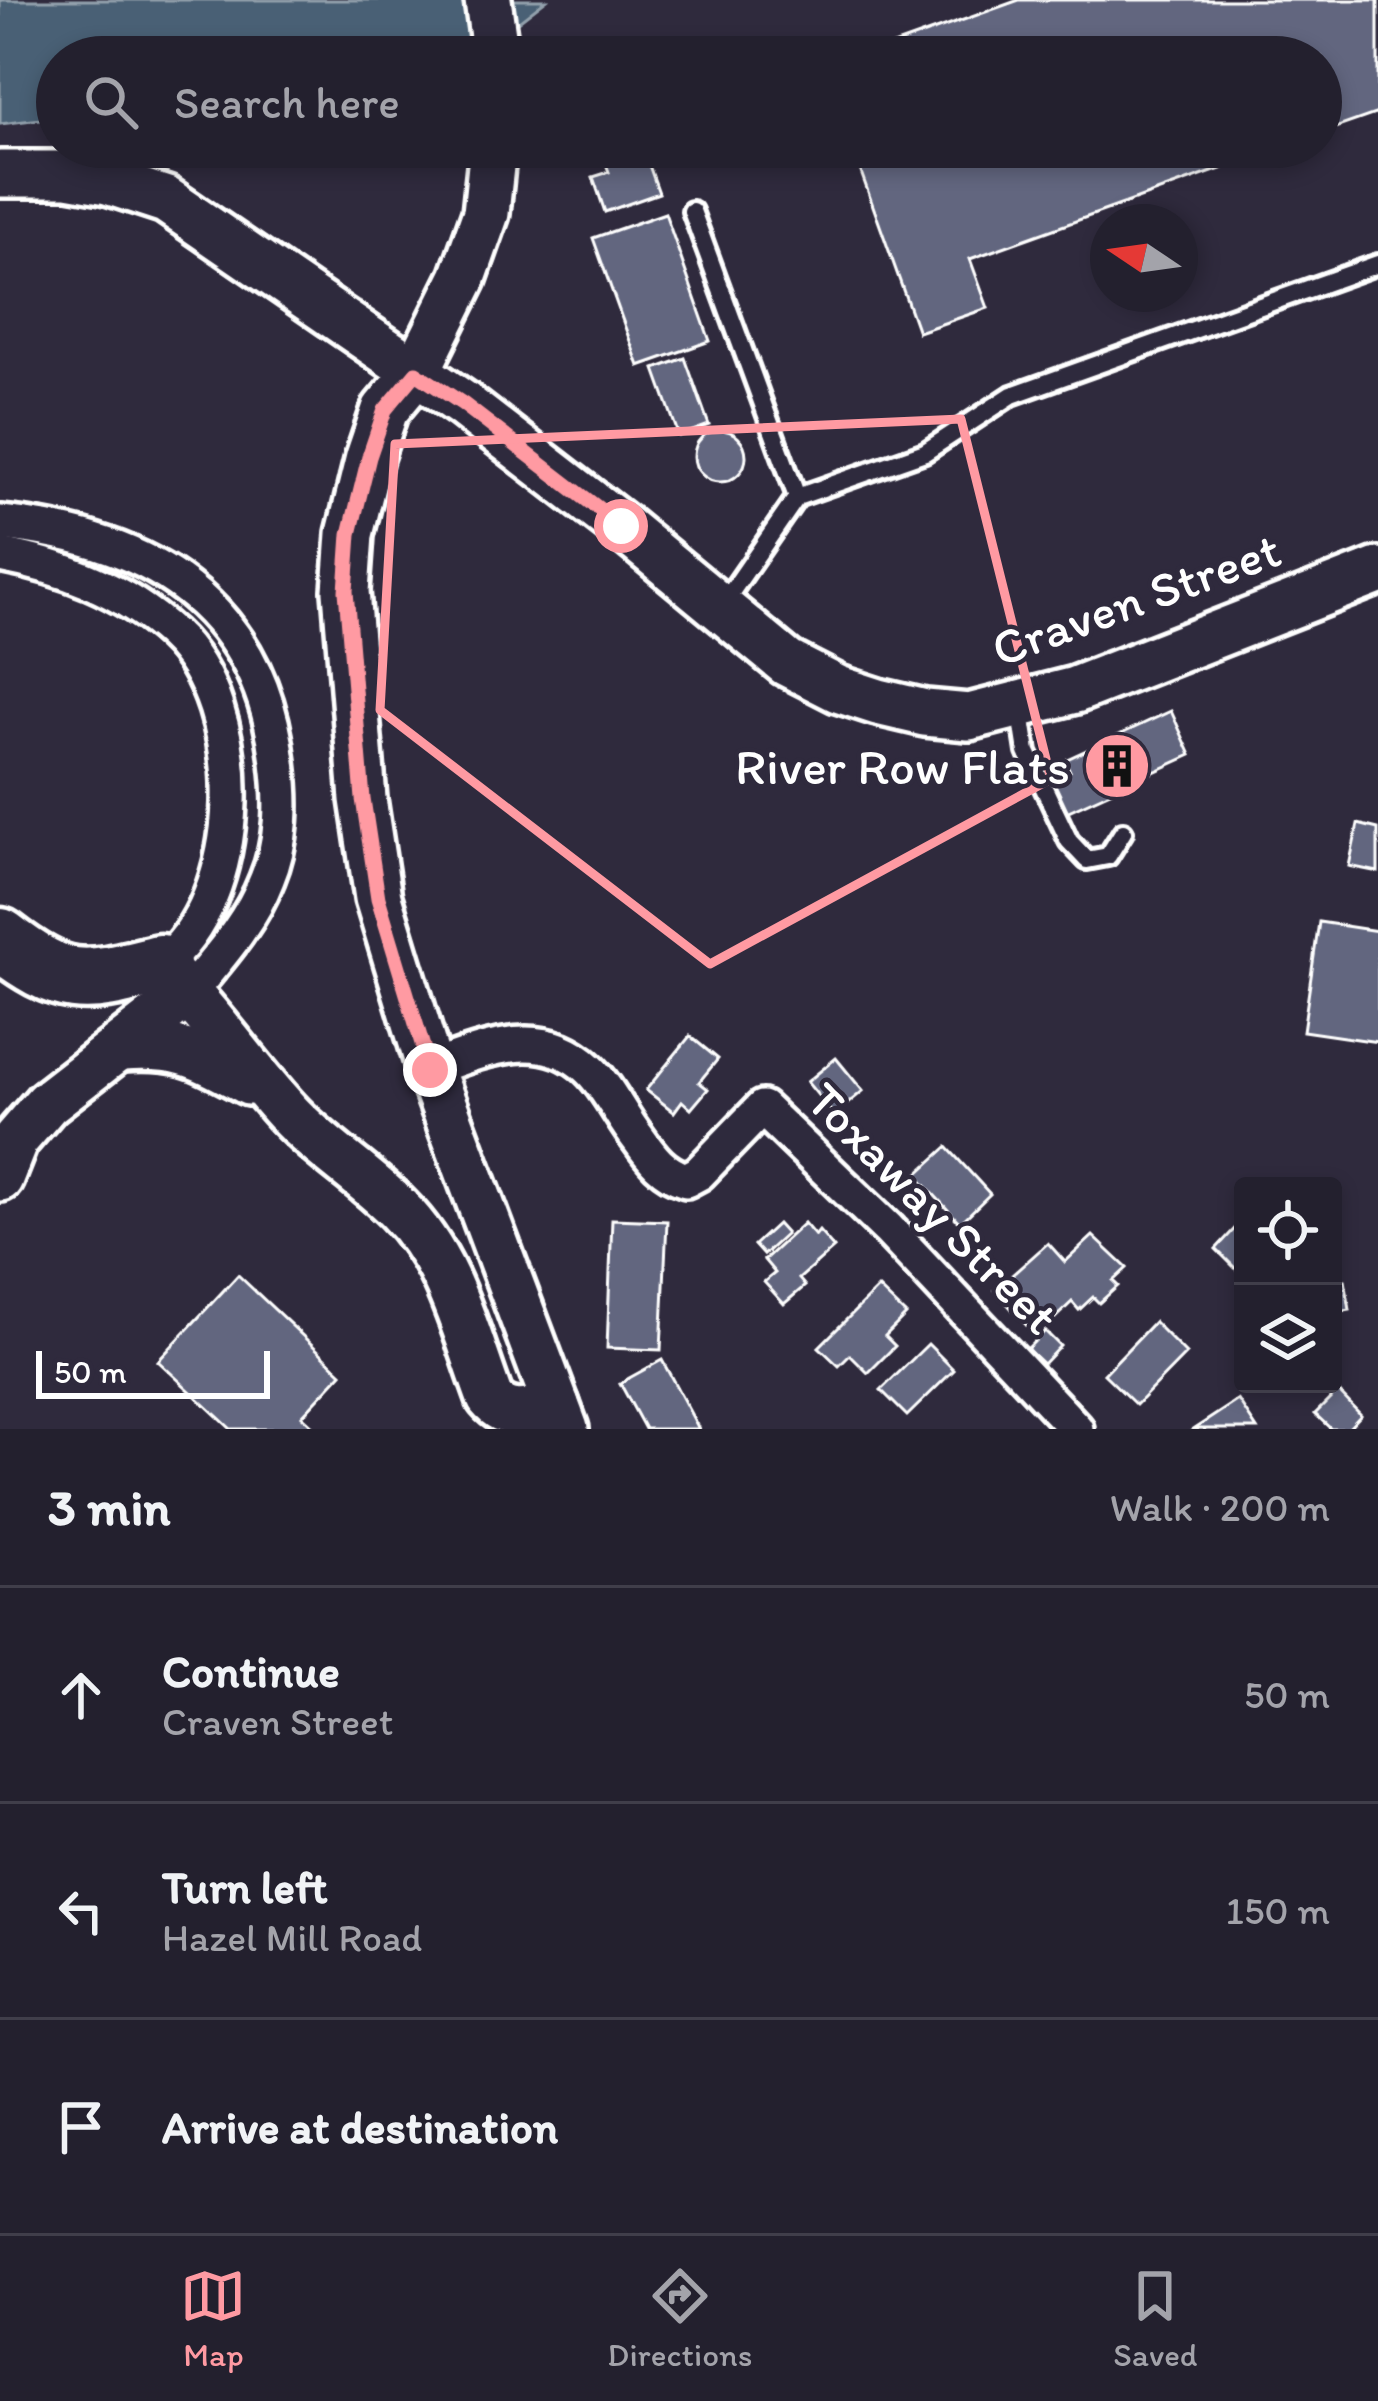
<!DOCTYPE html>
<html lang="en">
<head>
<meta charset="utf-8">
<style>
  body { margin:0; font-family:Itim,sans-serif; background:#2b2836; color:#f1f3f6 }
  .controls { position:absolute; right:36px; bottom:36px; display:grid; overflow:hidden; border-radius:12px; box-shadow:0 6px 18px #0003 }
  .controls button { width:108px; height:108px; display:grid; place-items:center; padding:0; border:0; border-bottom:3px solid #403e4a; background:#23202e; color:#f1f3f6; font:60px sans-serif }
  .compass { position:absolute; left:1090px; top:204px; width:108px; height:108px; border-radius:50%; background:#23202e; box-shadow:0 6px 18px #0003; rotate:283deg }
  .scale { position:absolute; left:36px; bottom:30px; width:234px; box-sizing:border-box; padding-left:12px; border:6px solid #fff; border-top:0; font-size:33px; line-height:42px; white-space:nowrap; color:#fff; -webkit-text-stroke:9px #2f2a3d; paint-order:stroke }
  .stop { position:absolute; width:36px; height:36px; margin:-27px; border:9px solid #ff9aa2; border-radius:50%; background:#fff }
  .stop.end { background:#ff9aa2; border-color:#fff; box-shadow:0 3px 12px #0008 }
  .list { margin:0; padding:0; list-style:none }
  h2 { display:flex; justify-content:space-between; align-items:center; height:156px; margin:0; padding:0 48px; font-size:51px }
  h2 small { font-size:39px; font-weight:400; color:#a3a3aa }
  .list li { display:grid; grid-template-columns:78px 1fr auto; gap:36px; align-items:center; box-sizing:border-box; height:216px; padding:0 48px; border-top:3px solid #403e4a }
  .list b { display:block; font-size:45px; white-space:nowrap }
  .list p { margin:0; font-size:39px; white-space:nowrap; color:#a3a3aa }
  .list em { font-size:39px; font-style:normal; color:#a3a3aa }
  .icon { flex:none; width:66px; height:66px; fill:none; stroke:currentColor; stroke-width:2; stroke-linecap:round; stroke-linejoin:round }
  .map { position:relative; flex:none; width:1378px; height:1429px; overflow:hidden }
  .search { position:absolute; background:#23202e; box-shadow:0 6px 18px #0003; left:36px; right:36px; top:36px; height:132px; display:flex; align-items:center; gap:30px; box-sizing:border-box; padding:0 42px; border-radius:66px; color:#a3a3aa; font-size:45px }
  .sheet { height:804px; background:#23202e }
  nav { display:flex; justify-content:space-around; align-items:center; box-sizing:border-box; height:168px; border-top:3px solid #403e4a; background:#23202e; font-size:33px; color:#a3a3aa }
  nav a { display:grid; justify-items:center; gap:6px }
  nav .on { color:#ff9aa2 }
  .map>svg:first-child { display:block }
</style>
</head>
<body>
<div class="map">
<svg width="1378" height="1429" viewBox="0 0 1378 1429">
  <rect width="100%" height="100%" fill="#2f2a3d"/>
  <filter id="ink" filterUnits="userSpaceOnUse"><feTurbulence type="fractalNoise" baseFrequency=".00833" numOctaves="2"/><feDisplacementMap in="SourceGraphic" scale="24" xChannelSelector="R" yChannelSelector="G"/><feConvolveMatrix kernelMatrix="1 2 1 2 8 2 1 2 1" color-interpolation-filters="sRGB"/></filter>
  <g filter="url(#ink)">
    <path fill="#4a6174" stroke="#92a0ac" stroke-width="3" d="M0 0H546L472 57H57V117L0 124Z"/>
    <g fill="#62667f" stroke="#fff" stroke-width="3">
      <path d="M1019 0H1378V113L1321 133V57H860Z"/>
      <path d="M647 147H662L664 151 646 157 659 193 605 212 593 177 609 172 605 161Z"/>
      <path d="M852 147H1282L970 259 988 308 918 332Z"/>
      <path d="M665 213 710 341 639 366 593 238Z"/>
      <path d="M685 358 709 425 679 436 655 369Z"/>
      <circle cx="720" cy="456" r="26"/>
      <path d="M1171 711 1191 755 1064 813 1050 781 1070 771 1065 760Z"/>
      <path d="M1358 824 1378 829V872L1349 866Z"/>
      <path d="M1319 922 1378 931V1042L1303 1031Z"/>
      <path d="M690 1036 718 1059 699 1082 708 1089 691 1109 682 1101 674 1112 646 1090Z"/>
      <path d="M836 1058 863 1091 834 1115 807 1082Z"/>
      <path d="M947 1147 990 1194 960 1223 916 1175Z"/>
      <path d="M612 1219 667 1221 661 1350 607 1348Z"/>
      <path d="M1241 1222 1243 1223V1276L1216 1249Z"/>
      <path d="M804 1223 815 1236 819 1231 834 1248 799 1279 805 1286 784 1304 764 1282 775 1273 764 1260Z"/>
      <path d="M777 1224 786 1234 763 1255 754 1245Z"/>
      <path d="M1093 1236 1127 1268 1113 1281 1118 1286 1099 1303 1093 1297 1079 1310 1072 1302 1055 1318 1048 1310 1029 1328 995 1290 1048 1243 1065 1262Z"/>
      <path d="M238 1275 342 1373 302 1416 316 1429H231L158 1361Z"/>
      <path d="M1345 1280 1350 1310 1333 1313V1282Z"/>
      <path d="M878 1288 906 1315 885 1336 895 1346 868 1373 850 1355 839 1366 819 1347Z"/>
      <path d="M1154 1322 1186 1354 1136 1405 1104 1374Z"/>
      <path d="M1045 1331 1060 1346 1043 1364 1027 1349Z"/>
      <path d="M928 1344 954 1370 907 1416 881 1390Z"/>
      <path d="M662 1360 699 1429H645L620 1383Z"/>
      <path d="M1338 1391 1361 1415 1348 1429H1331L1315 1414Z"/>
      <path d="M1238 1400 1257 1429H1194Z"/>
    </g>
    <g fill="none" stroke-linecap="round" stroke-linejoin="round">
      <g stroke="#fff" stroke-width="26">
        <g id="lane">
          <path d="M692 211 797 497"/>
          <path d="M723 604 797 497 925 452 1012 395 1378 264"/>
          <path d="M1020 707 1027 752 1069 841 1087 860 1108 856 1123 832"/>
        </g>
      </g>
      <g stroke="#fff" stroke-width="42">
        <g id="street">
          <path d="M0 523C148 537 260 604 278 762 283 802 283 841 267 879 250 923 219 957 189 993"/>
          <path d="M0 555C64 567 123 589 172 634 252 708 248 900 160 965"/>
          <path d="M430 1069C482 1050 542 1024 589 1069 609 1088 621 1117 638 1138 652 1158 663 1173 686 1180L699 1173 762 1108 888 1229 1076 1429"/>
        </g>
      </g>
      <g stroke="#fff" stroke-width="54">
        <g id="secondary">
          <path d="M488 0 496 57"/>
          <path d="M493 147 486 213 463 278 416 373 385 410 369 457 350 534 346 591 363 799 378 898 430 1069 565 1429"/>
          <path d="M0 174H68L108 181 166 200 463 404 621 526 787 663 838 689 878 702 925 713 969 717 1075 690 1378 571"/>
          <path d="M160 965C207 1009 243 1064 287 1112 320 1148 363 1174 398 1209 450 1261 465 1331 490 1398 509 1421 531 1412 556 1405"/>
          <path d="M122 1048C182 1044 198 1055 249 1082"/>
          <path d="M0 1178 15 1140 47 1103 189 993"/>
        </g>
      </g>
      <g stroke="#fff" stroke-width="69">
        <path id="highway" d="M0 939C66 990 83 984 160 965"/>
      </g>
      <use href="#lane" stroke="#2f2a3d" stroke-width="16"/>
      <use href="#street" stroke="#2f2a3d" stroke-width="33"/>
      <use href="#secondary" stroke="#2f2a3d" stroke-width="45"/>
      <use href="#highway" stroke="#2f2a3d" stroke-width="60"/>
    </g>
  </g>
  <g fill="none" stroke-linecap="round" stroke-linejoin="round" filter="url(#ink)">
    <path stroke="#ff9aa2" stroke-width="15" d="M430 1070 378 898 363 799 346 591 350 534 369 457 385 410 416 373 463 404 621 526"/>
  </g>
  <path fill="none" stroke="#ff9aa2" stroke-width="9" stroke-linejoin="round" d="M961 419 1051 779 710 964 380 710 395 444Z"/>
  <defs>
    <g id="building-disc" transform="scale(3.45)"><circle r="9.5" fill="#ff9aa2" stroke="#2f2a3d"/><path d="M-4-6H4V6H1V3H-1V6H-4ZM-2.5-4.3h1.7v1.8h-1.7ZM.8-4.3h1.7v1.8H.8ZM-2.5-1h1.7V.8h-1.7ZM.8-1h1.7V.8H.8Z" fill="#111"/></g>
  </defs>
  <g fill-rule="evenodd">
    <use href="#building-disc" x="1117" y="766"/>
  </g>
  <g text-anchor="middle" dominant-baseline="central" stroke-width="9" stroke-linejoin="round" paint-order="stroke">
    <g font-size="51" fill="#fff" stroke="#2f2a3d">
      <text transform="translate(1136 599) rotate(-20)">Craven Street</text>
      <text transform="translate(933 1208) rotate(45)">Toxaway Street</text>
    </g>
    <g font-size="51" fill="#fff" stroke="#2f2a3d" text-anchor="end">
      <text x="1070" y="766">River Row Flats</text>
    </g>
  </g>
</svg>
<div class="controls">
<button><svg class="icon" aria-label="locate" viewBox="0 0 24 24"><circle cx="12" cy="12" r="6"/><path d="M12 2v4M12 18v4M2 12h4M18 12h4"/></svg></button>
<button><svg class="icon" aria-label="layers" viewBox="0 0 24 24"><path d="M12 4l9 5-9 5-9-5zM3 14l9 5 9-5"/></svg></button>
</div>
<svg class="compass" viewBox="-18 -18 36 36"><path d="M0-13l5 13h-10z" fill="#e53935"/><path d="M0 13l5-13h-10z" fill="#a3a3aa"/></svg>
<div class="scale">50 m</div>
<div class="stop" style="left:621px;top:526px"></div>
<div class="stop end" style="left:430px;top:1070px"></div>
<div class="search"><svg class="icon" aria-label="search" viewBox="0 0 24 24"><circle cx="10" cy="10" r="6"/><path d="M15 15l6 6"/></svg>Search here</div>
</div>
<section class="sheet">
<h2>3 min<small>Walk · 200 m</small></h2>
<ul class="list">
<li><svg class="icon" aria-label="ahead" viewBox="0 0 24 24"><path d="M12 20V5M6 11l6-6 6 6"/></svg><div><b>Continue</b><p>Craven Street</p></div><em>50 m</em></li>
<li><svg class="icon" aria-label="left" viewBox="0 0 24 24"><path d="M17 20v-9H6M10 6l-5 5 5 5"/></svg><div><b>Turn left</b><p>Hazel Mill Road</p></div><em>150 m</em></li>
<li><svg class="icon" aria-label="arrive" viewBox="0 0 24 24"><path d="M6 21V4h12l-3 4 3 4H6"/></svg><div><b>Arrive at destination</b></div></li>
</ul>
</section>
<nav>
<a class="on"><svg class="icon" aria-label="map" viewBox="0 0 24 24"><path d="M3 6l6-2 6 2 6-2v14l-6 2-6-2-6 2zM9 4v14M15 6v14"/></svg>Map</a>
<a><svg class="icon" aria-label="directions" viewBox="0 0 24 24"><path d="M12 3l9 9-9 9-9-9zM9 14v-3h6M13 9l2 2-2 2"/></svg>Directions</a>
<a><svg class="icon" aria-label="saved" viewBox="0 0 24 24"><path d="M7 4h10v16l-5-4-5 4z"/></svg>Saved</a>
</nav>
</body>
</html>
